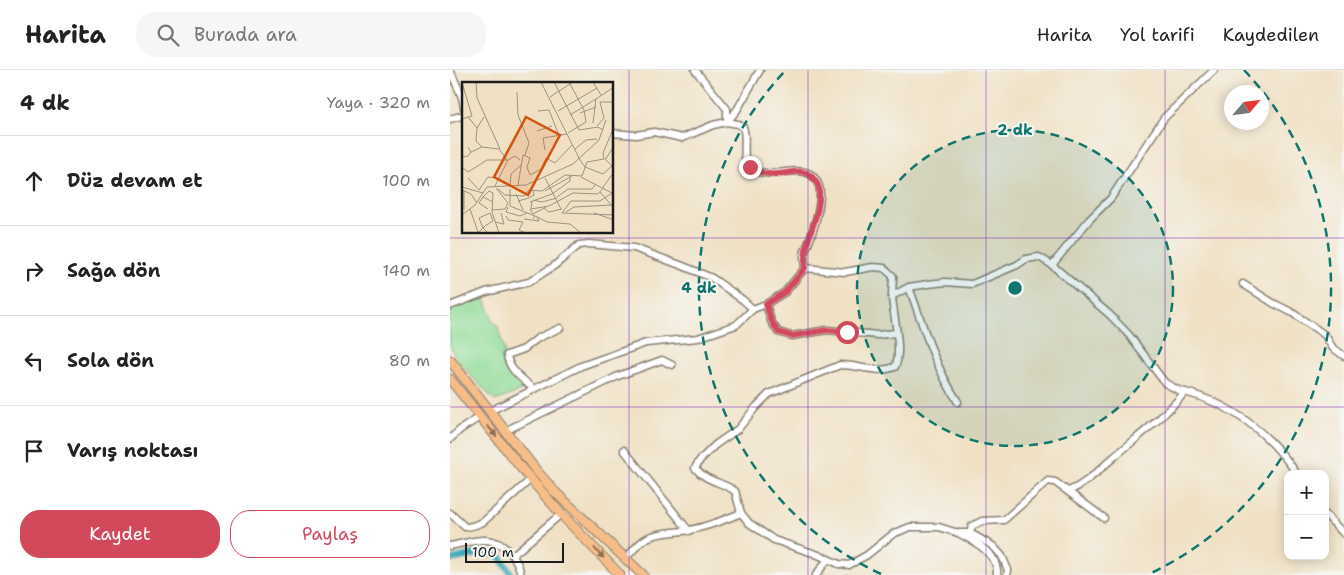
<!DOCTYPE html>
<html lang="tr">
<head>
<meta charset="utf-8">
<style>
  body { margin:0; font-family:"Shantell Sans",sans-serif; background:#f6f6f6; color:#222 }
  .controls { position:absolute; right:15px; bottom:15px; display:grid; overflow:hidden; border-radius:10px; box-shadow:0 2px 12px #0003 }
  .controls button { width:45px; height:45px; display:grid; place-items:center; padding:0; border:0; border-bottom:1px solid #e0e0e0; background:#fff; color:#222; font:25px sans-serif }
  .compass { position:absolute; left:774px; top:15px; width:45px; height:45px; border-radius:50%; background:#fff; box-shadow:0 2px 12px #0003; rotate:62deg }
  .scale { position:absolute; left:15px; bottom:12px; width:99px; box-sizing:border-box; padding-left:5px; border:2px solid #1c1c1c; border-top:0; font-size:14px; line-height:18px; white-space:nowrap; color:#1c1c1c; -webkit-text-stroke:4px #f6f6f2; paint-order:stroke }
  .stop { position:absolute; width:15px; height:15px; margin:-11px; border:4px solid #d1495b; border-radius:50%; background:#fff }
  .stop.end { background:#d1495b; border-color:#fff; box-shadow:0 1px 5px #0008 }
  .list { margin:0; padding:0; list-style:none }
  h2 { display:flex; justify-content:space-between; align-items:center; height:65px; margin:0; padding:0 20px; font-size:21px }
  h2 small { font-size:16px; font-weight:400; color:#767676 }
  .list li { display:grid; grid-template-columns:32px 1fr auto; gap:15px; align-items:center; box-sizing:border-box; height:90px; padding:0 20px; border-top:1px solid #e0e0e0 }
  .list b { display:block; font-size:19px; white-space:nowrap }
  .list em { font-size:16px; font-style:normal; color:#767676 }
  .actions { display:flex; gap:10px; padding:15px 20px }
  .actions a { flex:1; padding:11px 0; border:1px solid #d1495b; border-radius:20px; text-align:center; font-size:18px; color:#d1495b }
  .actions .main { background:#d1495b; color:#fff }
  .icon { flex:none; width:28px; height:28px; fill:none; stroke:currentColor; stroke-width:2; stroke-linecap:round; stroke-linejoin:round }
  .map { position:relative; flex:none; width:894px; height:505px; overflow:hidden }
  header { display:flex; align-items:center; gap:30px; box-sizing:border-box; height:70px; padding:0 25px; background:#fff; border-bottom:1px solid #e0e0e0 }
  header strong { font-size:24px }
  nav { display:flex; gap:28px; margin-inline-start:auto; font-size:18px }
  .search { width:350px; height:45px; background:#f6f6f6; display:flex; align-items:center; gap:12px; box-sizing:border-box; padding:0 18px; border-radius:20px; color:#767676; font-size:19px }
  main { display:flex }
  aside { flex:1; background:#fff }
  .map>svg:first-child { display:block }
</style>
</head>
<body>
<header>
<strong>Harita</strong>
<div class="search"><svg class="icon" aria-label="search" viewBox="0 0 24 24"><circle cx="10" cy="10" r="6"/><path d="M15 15l6 6"/></svg>Burada ara</div>
<nav><a>Harita</a><a>Yol tarifi</a><a>Kaydedilen</a></nav>
</header>
<main>
<aside>
<h2>4 dk<small>Yaya · 320 m</small></h2>
<ul class="list">
<li><svg class="icon" aria-label="ahead" viewBox="0 0 24 24"><path d="M12 20V5M6 11l6-6 6 6"/></svg><div><b>Düz devam et</b></div><em>100 m</em></li>
<li><svg class="icon" aria-label="right" viewBox="0 0 24 24"><path d="M7 20v-9h11M14 6l5 5-5 5"/></svg><div><b>Sağa dön</b></div><em>140 m</em></li>
<li><svg class="icon" aria-label="left" viewBox="0 0 24 24"><path d="M17 20v-9H6M10 6l-5 5 5 5"/></svg><div><b>Sola dön</b></div><em>80 m</em></li>
<li><svg class="icon" aria-label="arrive" viewBox="0 0 24 24"><path d="M6 21V4h12l-3 4 3 4H6"/></svg><div><b>Varış noktası</b></div></li>
</ul>
<div class="actions"><a class="main">Kaydet</a><a>Paylaş</a></div>
</aside>
<div class="map">
<svg width="894" height="505" viewBox="0 0 894 505">
  <rect width="100%" height="100%" fill="#f6f6f2"/>
  <filter id="ink" filterUnits="userSpaceOnUse"><feTurbulence type="fractalNoise" baseFrequency=".02" numOctaves="2"/><feDisplacementMap in="SourceGraphic" scale="10" xChannelSelector="R" yChannelSelector="G"/><feConvolveMatrix kernelMatrix="1 2 1 2 8 2 1 2 1" color-interpolation-filters="sRGB"/></filter>
  <filter id="wash" filterUnits="userSpaceOnUse"><feTurbulence type="fractalNoise" baseFrequency=".0096" numOctaves="4" result="noise"/><feDisplacementMap in="SourceGraphic" scale="20" xChannelSelector="R" yChannelSelector="G"/><feGaussianBlur stdDeviation="1.12" result="paint"/><feColorMatrix in="noise" values="0 0 0 0 0 0 0 0 0 0 0 0 0 0 0 0 0 1.4 0 .05"/><feComposite in="paint" operator="in"/></filter>
  <g filter="url(#wash)">
    <rect width="100%" height="100%" fill="#f0e1c5"/>
    <path fill="#91dc99" stroke="#567c5a" d="M35 228 43 251 48 257 55 284 51 287C55 301 66 308 76 319L45 331 11 295 0 277V239Z"/>
    <g fill="none" stroke-linecap="round" stroke-linejoin="round">
      <path stroke="#3baaba" stroke-width="7" d="M0 490 35 482 49 486 62 505"/>
    </g>
  </g>
  <g filter="url(#ink)">
    <g fill="none" stroke-linecap="round" stroke-linejoin="round">
      <g stroke="#867e70" stroke-width="9">
        <g id="minor">
          <path d="M0 0 12 27 14 38"/>
          <path d="M245 0 277 39V52"/>
          <path d="M0 49 14 45"/>
          <path d="M277 52 287 40 310 0"/>
          <path d="M602 195 660 245 679 265 715 313 728 320 735 322"/>
          <path d="M355 198 395 202 423 197 434 198 443 206C443 212 442 219 442 226 443 245 453 281 445 297 427 304 409 295 390 295L319 324 306 337 288 359 265 375 250 390 245 398C257 412 270 411 285 421L291 443 299 453 324 470 366 484 389 494 399 495 417 485 443 464 460 457H489L508 463H520L543 476 552 486 558 500 557 505"/>
          <path d="M793 214 823 233 841 242 875 265 882 277 894 286"/>
          <path d="M459 217C474 258 484 295 508 332"/>
          <path d="M442 226 459 217 478 214 495 212 522 214 567 195 576 189 589 187 602 195 639 150 661 128 714 48 764 0"/>
          <path d="M316 234 321 251 328 262 342 266 377 260 428 265 446 263"/>
          <path d="M0 236 36 222 79 212 104 196 129 175 139 174 184 178 233 196 262 208 293 230 303 239"/>
          <path d="M84 319C73 309 59 301 57 285L74 279 88 268 110 258"/>
          <path d="M40 341 131 296 196 273 248 268 286 255 303 239 316 234 335 222 355 198C355 194 354 190 354 186 354 181 357 177 359 172 364 158 373 130 369 116 359 85 319 115 300 97 290 88 298 69 293 57L288 54 277 52 263 55 232 68 204 62 186 65 162 63"/>
          <path d="M55 361 168 306 212 290 222 295"/>
          <path d="M0 369 11 359 30 347"/>
          <path d="M174 380 239 461"/>
          <path d="M618 421C635 415 650 399 664 387 689 366 715 346 735 322 782 334 820 364 847 404"/>
          <path d="M0 443 15 457C22 457 26 455 33 452L81 409"/>
          <path d="M875 444 894 464"/>
          <path d="M520 463 522 456 532 451 554 450 598 411 605 412 654 448"/>
          <path d="M510 464C526 472 549 485 547 505"/>
          <path d="M0 476C10 474 27 469 36 470 54 471 68 488 71 505"/>
          <path d="M63 485 111 444"/>
          <path d="M175 489C182 482 188 473 197 468 210 461 225 463 239 460 257 457 274 450 291 443"/>
          <path d="M366 505 378 489"/>
        </g>
      </g>
      <g stroke="#867e70" stroke-width="11">
        <g id="major">
          <path d="M0 290 85 399 105 422 193 505"/>
          <path d="M0 309 72 399 111 444 170 505"/>
        </g>
      </g>
      <use href="#minor" stroke="#fff" stroke-width="6"/>
      <use href="#major" stroke="#f7bd88" stroke-width="9"/>
    </g>
    <defs><path id="oneway-solid" d="M-6-.8H1V-3.2L6.5 0L1 3.2V.8H-6Z" transform="scale(1.25)"/></defs>
    <g fill="#8a6c52">
      <use href="#oneway-solid" transform="translate(42 361) rotate(50)"/>
      <use href="#oneway-solid" transform="translate(149 483) rotate(46)"/>
    </g>
  </g>
  <g fill="none" stroke-linecap="round" stroke-linejoin="round" filter="url(#ink)">
    <path stroke="#d1495b" stroke-width="6" d="M300 97C308 102 316 105 326 104 340 104 354 96 364 109 367 113 369 115 369 119 372 147 352 171 355 198L335 222 316 234 321 250 328 262 342 266 377 260 397 262"/>
  </g>
  <path fill="none" stroke="#7b2cbf" stroke-width="1" stroke-opacity="0.55" d="M179 0V505M358 0V505M536 0V505M715 0V505M0 168H894M0 337H894"/>
  <circle cx="565" cy="218" r="158" fill="#0f766e" fill-opacity=".12"/>
  <g fill="none" stroke="#0f766e" stroke-width="2.5" stroke-dasharray="9 6">
    <circle cx="565" cy="218" r="158"/>
    <path d="M431 504A316 316 0 0 1 336 0M794 0A316 316 0 0 1 699 504"/>
  </g>
  <g transform="translate(12 12)">
    <rect width="151" height="151" fill="#f0e1c5"/>
    <path fill="none" stroke="#9b9281" stroke-width="1" d="M14 0 15 16 38 67M79 0 118 78M92 0 117 48 136 45 141 48M131 0 139 13M55 10 56 33 67 61 63 73M88 15 111 0M76 29 87 28 96 51M96 29 135 6M118 31 134 25M108 33 134 17M6 35 15 46 22 35M0 37 10 34 1 4M131 41 134 17 152 5M135 44 142 36 138 20H152M15 46 14 59 20 65M75 49 90 44M106 51 124 40 122 28 107 0M113 67 124 58 135 57M83 68 81 56 105 52M0 75 6 74 9 70 6 65M118 78 123 85 141 92 150 84 144 78M143 78 152 64M0 85 6 90 25 78H45L37 67 20 65 9 70M119 95 150 111 138 119H109L100 131 152 133M6 96 17 108 26 95 35 96M83 96 99 127M56 103 61 73 68 76 65 85 68 93 79 87 84 76 93 81 110 63M33 104 46 78 53 74 58 78M48 104 49 92 59 83M0 105 21 111M141 105 152 90M36 107 43 113 62 114 67 108 80 109 103 93 120 94 125 80 142 77 141 71 152 45M48 107V124L73 134 71 137M0 108 9 112 15 121M2 109V128M83 109 110 94M138 110 152 126M54 112 61 128M21 115 27 109 31 111 30 130 37 151M95 115 106 107H130L134 102M71 118 80 120 95 116M56 119 67 116 72 113 71 109M70 119 69 127 87 124 111 111 136 112 142 105M68 120 90 112 108 99V94M46 125 44 130 58 134 65 131M82 126 87 130 100 127M8 127 16 150M26 127 17 121 21 115 31 120M68 127 71 132 84 125M30 128 43 127 46 121 34 106M104 130 112 125 149 123M132 131 152 138M0 133 13 123 25 105 64 103 111 82 137 58 144 38M44 134 46 138 61 140 57 148 64 151M73 134 85 140 108 142 119 151M62 137 77 139 75 135M33 140 42 142 39 131M17 150 23 144 31 139 28 131 17 136 21 146 26 151"/>
    <path fill="#d4530e" fill-opacity="0.15" stroke="#d4530e" stroke-width="2.5" d="M64 35 98 53 66 113 32 95Z"/>
    <rect width="151" height="151" fill="none" stroke="#1c1c1c" stroke-width="2.5"/>
  </g>
  <circle cx="565" cy="218" r="8" fill="#0f766e" stroke="#f6f6f2" stroke-width="2.5"/>
  <g font-size="15" text-anchor="middle" font-weight="bold" fill="#0f766e" stroke="#f6f6f2" stroke-width="4" stroke-linejoin="round" paint-order="stroke">
    <text x="565" y="65">2 dk</text>
    <text x="249" y="223">4 dk</text>
  </g>
</svg>
<div class="controls">
<button>+</button>
<button>−</button>
</div>
<svg class="compass" viewBox="-18 -18 36 36"><path d="M0-13l5 13h-10z" fill="#e53935"/><path d="M0 13l5-13h-10z" fill="#767676"/></svg>
<div class="scale">100 m</div>
<div class="stop" style="left:397px;top:262px"></div>
<div class="stop end" style="left:300px;top:97px"></div>
</div>
</main>
</body>
</html>
